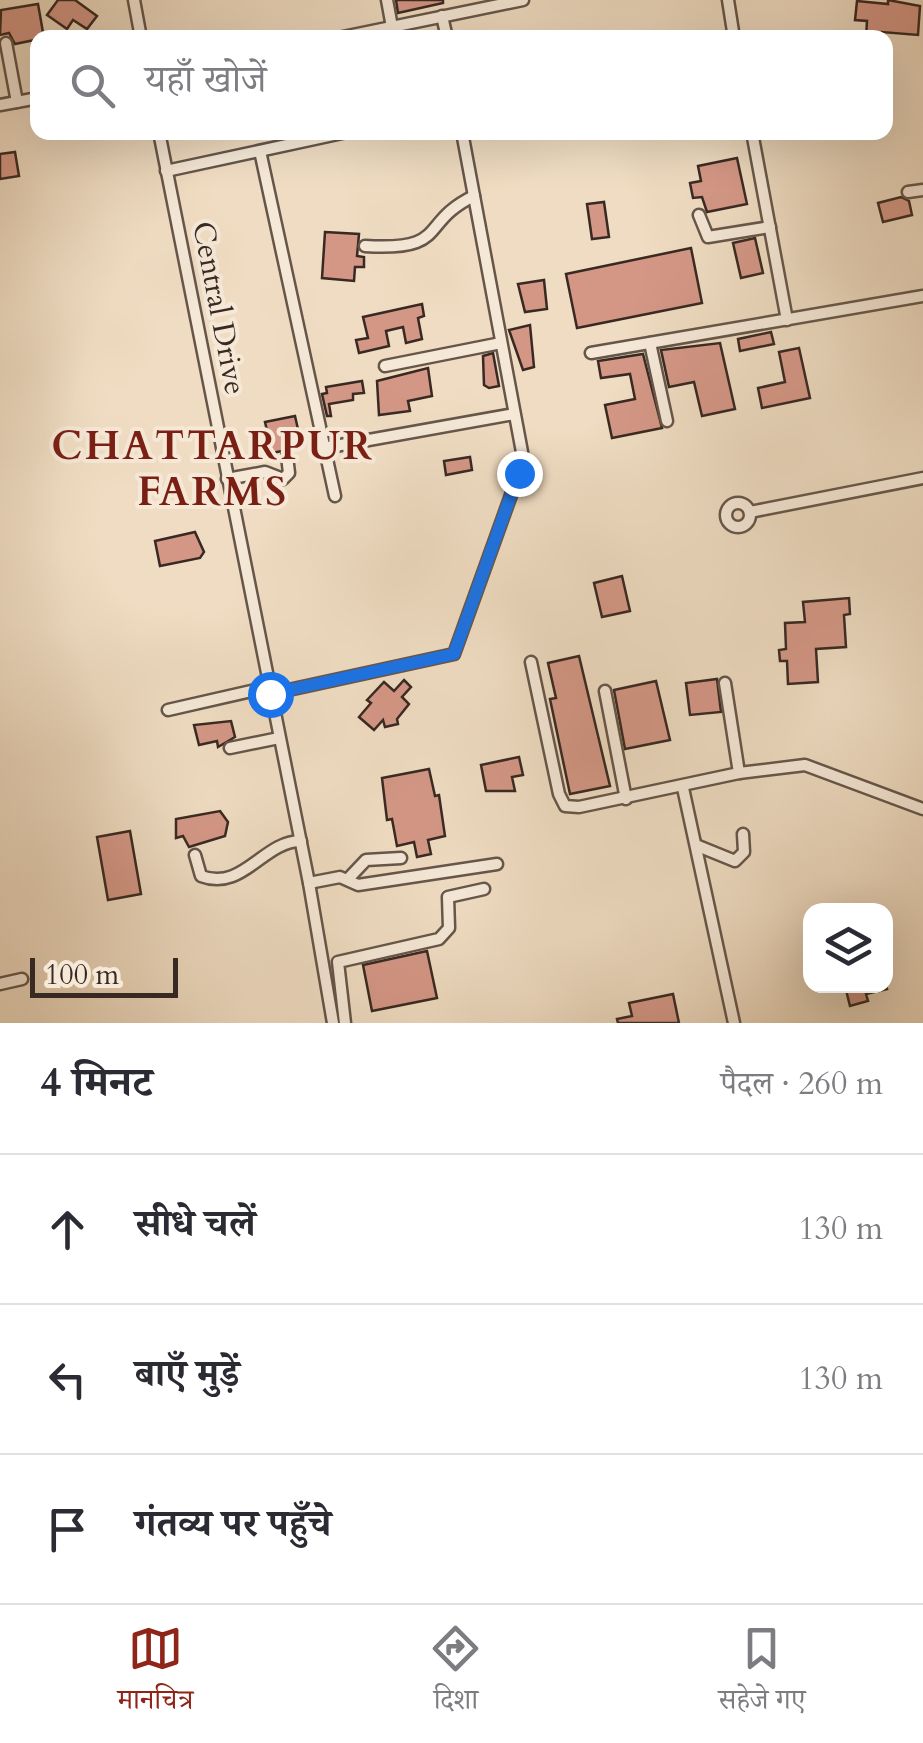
<!DOCTYPE html>
<html lang="hi">
<head>
<meta charset="utf-8">
<style>
  body { margin:0; font-family:Cardo,"Noto Serif Devanagari",serif; background:#f7f7f7; color:#2b2b33 }
  .controls { position:absolute; right:30px; bottom:30px; display:grid; overflow:hidden; border-radius:20px; box-shadow:0 10px 40px #0002 }
  .controls button { width:90px; height:90px; display:grid; place-items:center; padding:0; border:0; border-bottom:2px solid #e1e1e2; background:#fff; color:#2b2b33; font:50px sans-serif }
  .scale { position:absolute; left:30px; bottom:25px; width:148px; box-sizing:border-box; padding-left:10px; border:5px solid #382922; border-top:0; font-size:28px; line-height:35px; white-space:nowrap; color:#382922; -webkit-text-stroke:8px #f5e8d7; paint-order:stroke }
  .stop { position:absolute; width:30px; height:30px; margin:-22px; border:8px solid #1a73e8; border-radius:50%; background:#fff }
  .stop.end { background:#1a73e8; border-color:#fff; box-shadow:0 2px 10px #0008 }
  .list { margin:0; padding:0; list-style:none }
  h2 { display:flex; justify-content:space-between; align-items:center; height:130px; margin:0; padding:0 40px; font-size:42px }
  h2 small { font-size:32px; font-weight:400; color:#7c7c81 }
  .list li { display:grid; grid-template-columns:65px 1fr auto; gap:30px; align-items:center; box-sizing:border-box; height:150px; padding:0 40px; border-top:2px solid #e1e1e2 }
  .list b { display:block; font-size:38px; white-space:nowrap }
  .list em { font-size:32px; font-style:normal; color:#7c7c81 }
  .icon { flex:none; width:55px; height:55px; fill:none; stroke:currentColor; stroke-width:2; stroke-linecap:round; stroke-linejoin:round }
  .map { position:relative; flex:none; width:923px; height:1023px; overflow:hidden }
  .search { position:absolute; background:#fff; box-shadow:0 10px 40px #0002; left:30px; right:30px; top:30px; height:110px; display:flex; align-items:center; gap:25px; box-sizing:border-box; padding:0 35px; border-radius:20px; color:#7c7c81; font-size:38px }
  .sheet { height:580px; background:#fff }
  nav { display:flex; justify-content:space-around; align-items:center; box-sizing:border-box; height:140px; border-top:2px solid #e1e1e2; background:#fff; font-size:28px; color:#7c7c81 }
  nav a { display:grid; justify-items:center; gap:5px }
  nav .on { color:#8f2418 }
  .map>svg:first-child { display:block }
</style>
</head>
<body>
<div class="map">
<svg width="923" height="1023" viewBox="0 0 923 1023">
  <rect width="100%" height="100%" fill="#efdcc2"/>
  <filter id="stains"><feTurbulence type="fractalNoise" baseFrequency=".002" numOctaves="4"/><feColorMatrix values="0 0 0 0 .2 0 0 0 0 .09 0 0 0 0 .02 0 0 0 .5 -.17"/></filter>
  <radialGradient id="worn" r=".72"><stop offset=".6" stop-color="#630" stop-opacity="0"/><stop offset="1" stop-color="#630" stop-opacity=".3"/></radialGradient>
  <g fill="#d49786" stroke="#382922" stroke-width="2.5">
    <path d="M58 0H75L97 16 87 29 73 20 67 29 47 15Z"/>
    <path d="M396 0H443V3L398 13Z"/>
    <path d="M888 0 920 6 918 35 882 32V38H866L867 21 855 20 857 1 888 4Z"/>
    <path d="M38 4 44 38 15 44 9 33 0 35 1 10Z"/>
    <path d="M15 152 19 176 0 179V154Z"/>
    <path d="M737 158 747 204 707 212 702 197 693 198 690 183 701 181 698 166Z"/>
    <path d="M901 197 909 201 912 215 883 222 878 203Z"/>
    <path d="M604 202 609 237 592 239 587 204Z"/>
    <path d="M325 232 359 234 357 256 364 257V267H355L354 281 322 278Z"/>
    <path d="M755 238 763 273 741 278 733 243Z"/>
    <path d="M691 248 702 303 577 328 566 274Z"/>
    <path d="M544 280 547 309 525 312 518 284Z"/>
    <path d="M422 304 424 316 418 318 422 339 406 343 403 327 386 331 389 346 359 353 356 340 368 338 363 317Z"/>
    <path d="M530 325 534 367 523 370 509 330Z"/>
    <path d="M771 332 774 344 740 351 738 339Z"/>
    <path d="M720 343 735 409 702 416 694 382 669 387 661 350Z"/>
    <path d="M799 348 810 398 762 408 758 388 785 382 779 352Z"/>
    <path d="M493 353 499 386 489 388 484 385 483 356Z"/>
    <path d="M643 354 662 428 612 438 605 405 635 399 630 374 601 378 598 361Z"/>
    <path d="M428 368 432 396 408 401 410 411 379 415 377 381Z"/>
    <path d="M362 381 364 393 353 394V400L329 404 331 416H327L322 394 327 393 326 387Z"/>
    <path d="M295 416 302 447 272 453 265 422Z"/>
    <path d="M470 457 472 470 446 475 444 461Z"/>
    <path d="M195 532 204 552 200 558 160 566 155 541Z"/>
    <path d="M622 576 630 611 602 617 594 583Z"/>
    <path d="M849 598 850 614 844 615 846 647 816 649 818 682 788 684 787 661H780L779 650 786 649 785 623 805 622 803 602Z"/>
    <path d="M579 656 610 786 570 794 550 699 556 698 548 663Z"/>
    <path d="M717 679 721 712 690 715 686 683Z"/>
    <path d="M404 680 411 687 402 697 409 704 397 719 398 724 385 727 383 720 374 730 359 717 371 703 367 700 384 682 394 691Z"/>
    <path d="M656 681 670 740 625 749 614 690Z"/>
    <path d="M231 721 235 737 218 747 217 741 199 745 194 725Z"/>
    <path d="M519 757 523 775 512 777 515 791H486L481 765Z"/>
    <path d="M429 769 435 796 439 795 445 836 428 840 431 854 417 857 414 842 397 846 392 819 387 820 382 778Z"/>
    <path d="M220 811 228 822 225 836 189 847 183 836 176 838V819Z"/>
    <path d="M130 831 141 894 108 900 97 837Z"/>
    <path d="M427 951 437 998 372 1011 363 965Z"/>
    <path d="M845 986H886L887 989 866 994 868 1001 850 1006Z"/>
    <path d="M673 994 679 1023H618L617 1019 632 1016 629 1003Z"/>
  </g>
  <g fill="none" stroke-linecap="round" stroke-linejoin="round">
    <g stroke="#66564a" stroke-width="15">
      <g id="street">
        <path d="M134 0 141 38"/>
        <path d="M387 0 392 27"/>
        <path d="M728 0 734 38"/>
        <path d="M442 16 447 38"/>
        <path d="M338 38 523 0"/>
        <path d="M6 43 17 102"/>
        <path d="M0 105 38 98"/>
        <path d="M159 132 309 883 333 1023"/>
        <path d="M752 132 787 320"/>
        <path d="M260 151 335 496"/>
        <path d="M166 171 347 132"/>
        <path d="M908 192 923 190"/>
        <path d="M699 215 708 237 770 227"/>
        <path d="M365 246C450 251 418 223 474 196"/>
        <path d="M650 343 667 421"/>
        <path d="M591 353 923 296"/>
        <path d="M385 366 501 343"/>
        <path d="M324 448 514 414"/>
        <path d="M227 479 265 472 283 479 289 473 287 456"/>
        <circle cx="738" cy="515" r="12"/>
        <path d="M750 512 923 478"/>
        <path d="M531 662 559 794 565 806 579 807 739 773 805 765 923 809"/>
        <path d="M725 683 739 773"/>
        <path d="M605 691 626 799"/>
        <path d="M270 694 454 654 519 473 522 452 462 132"/>
        <path d="M168 710 269 687"/>
        <path d="M230 748 279 738"/>
        <path d="M683 788 734 1023"/>
        <path d="M698 846 735 861 744 852 743 834"/>
        <path d="M195 855 201 876C243 892 263 841 301 841"/>
        <path d="M348 879 366 860 401 858"/>
        <path d="M309 883 340 877 358 885 497 864"/>
        <path d="M0 984 22 979"/>
        <path d="M345 1023 338 962 439 939 449 928 448 897 484 889"/>
      </g>
    </g>
    <use href="#street" stroke="#f5e8d7" stroke-width="10"/>
  </g>
  <g fill="none" stroke-linecap="round" stroke-linejoin="round">
    <path stroke="#1a73e8" stroke-width="12" d="M270 694 454 654 519 473"/>
  </g>
  <g text-anchor="middle" dominant-baseline="central" stroke-width="8" stroke-linejoin="round" paint-order="stroke">
    <g font-size="30" fill="#382922" stroke="#f5e8d7">
      <text transform="translate(219 308) rotate(79)">Central Drive</text>
    </g>
    <g font-size="40" font-weight="bold" letter-spacing="2.5" fill="#7a1f14" stroke="#f5e8d7">
      <text x="213" y="446">CHATTARPUR<tspan x="213" dy="46">FARMS</tspan></text>
    </g>
  </g>
  <rect width="100%" height="100%" filter="url(#stains)"/>
  <rect width="100%" height="100%" fill="url(#worn)"/>
</svg>
<div class="controls">
<button><svg class="icon" aria-label="layers" viewBox="0 0 24 24"><path d="M12 4l9 5-9 5-9-5zM3 14l9 5 9-5"/></svg></button>
</div>
<div class="scale">100 m</div>
<div class="stop" style="left:270px;top:694px"></div>
<div class="stop end" style="left:519px;top:473px"></div>
<div class="search"><svg class="icon" aria-label="search" viewBox="0 0 24 24"><circle cx="10" cy="10" r="6"/><path d="M15 15l6 6"/></svg>यहाँ खोजें</div>
</div>
<section class="sheet">
<h2>4 मिनट<small>पैदल · 260 m</small></h2>
<ul class="list">
<li><svg class="icon" aria-label="ahead" viewBox="0 0 24 24"><path d="M12 20V5M6 11l6-6 6 6"/></svg><div><b>सीधे चलें</b></div><em>130 m</em></li>
<li><svg class="icon" aria-label="left" viewBox="0 0 24 24"><path d="M17 20v-9H6M10 6l-5 5 5 5"/></svg><div><b>बाएँ मुड़ें</b></div><em>130 m</em></li>
<li><svg class="icon" aria-label="arrive" viewBox="0 0 24 24"><path d="M6 21V4h12l-3 4 3 4H6"/></svg><div><b>गंतव्य पर पहुँचे</b></div></li>
</ul>
</section>
<nav>
<a class="on"><svg class="icon" aria-label="map" viewBox="0 0 24 24"><path d="M3 6l6-2 6 2 6-2v14l-6 2-6-2-6 2zM9 4v14M15 6v14"/></svg>मानचित्र</a>
<a><svg class="icon" aria-label="directions" viewBox="0 0 24 24"><path d="M12 3l9 9-9 9-9-9zM9 14v-3h6M13 9l2 2-2 2"/></svg>दिशा</a>
<a><svg class="icon" aria-label="saved" viewBox="0 0 24 24"><path d="M7 4h10v16l-5-4-5 4z"/></svg>सहेजे गए</a>
</nav>
</body>
</html>
